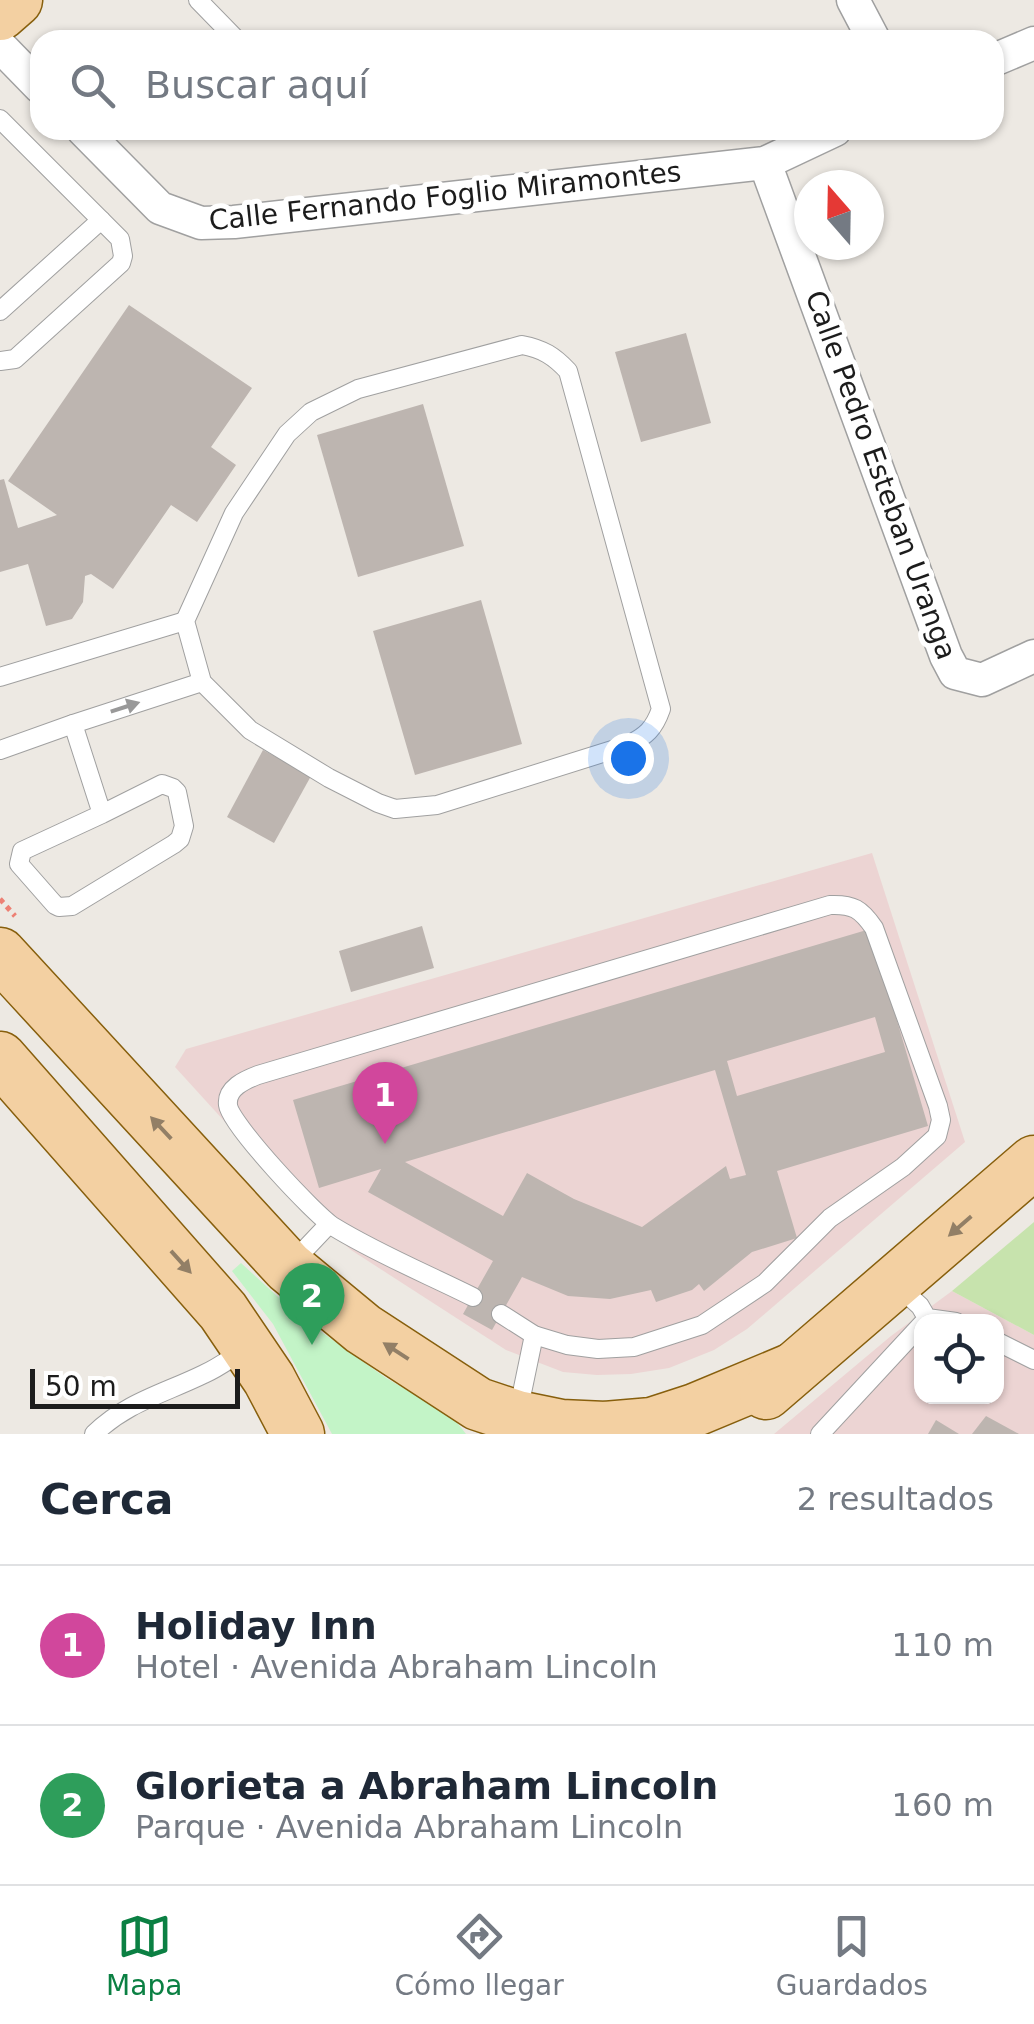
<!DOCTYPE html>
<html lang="es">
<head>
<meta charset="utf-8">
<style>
  body { margin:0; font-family:"DejaVu Sans",sans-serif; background:#f2f2f3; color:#1f2937 }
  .controls { position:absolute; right:30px; bottom:30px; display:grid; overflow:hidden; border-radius:20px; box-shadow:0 2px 8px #0004 }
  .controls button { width:90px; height:90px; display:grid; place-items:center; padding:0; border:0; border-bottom:2px solid #e0e1e3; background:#fff; color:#1f2937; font:50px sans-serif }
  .compass { position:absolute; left:794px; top:170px; width:90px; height:90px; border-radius:50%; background:#fff; box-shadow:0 2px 8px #0004; rotate:340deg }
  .scale { position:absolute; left:30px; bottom:25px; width:210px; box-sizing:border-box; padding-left:10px; border:5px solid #1c1c1c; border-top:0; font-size:28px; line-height:35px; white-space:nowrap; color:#1c1c1c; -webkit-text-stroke:8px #fff; paint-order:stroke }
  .you { position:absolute; left:628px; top:758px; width:35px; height:35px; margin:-25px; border:8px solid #fff; border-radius:50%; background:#1a73e8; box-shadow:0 0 0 15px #1a73e833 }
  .badge { display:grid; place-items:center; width:65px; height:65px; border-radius:50%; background:#0b8043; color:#fff; font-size:32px; font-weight:700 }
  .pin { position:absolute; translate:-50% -82px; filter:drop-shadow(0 2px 5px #0008) }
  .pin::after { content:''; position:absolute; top:52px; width:35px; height:30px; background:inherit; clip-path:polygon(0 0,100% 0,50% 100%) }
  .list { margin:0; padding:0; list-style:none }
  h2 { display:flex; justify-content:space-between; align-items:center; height:130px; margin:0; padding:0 40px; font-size:42px }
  h2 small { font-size:32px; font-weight:400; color:#747a83 }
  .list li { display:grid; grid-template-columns:65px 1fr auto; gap:30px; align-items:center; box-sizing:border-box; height:160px; padding:0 40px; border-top:2px solid #e0e1e3 }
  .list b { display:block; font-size:38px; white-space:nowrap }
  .list p { margin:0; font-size:32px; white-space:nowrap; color:#747a83 }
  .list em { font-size:32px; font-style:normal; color:#747a83 }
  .icon { flex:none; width:55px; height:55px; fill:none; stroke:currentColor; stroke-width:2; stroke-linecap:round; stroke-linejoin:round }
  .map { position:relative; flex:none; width:1034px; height:1434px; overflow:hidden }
  .search { position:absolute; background:#fff; box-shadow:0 2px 8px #0004; left:30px; right:30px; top:30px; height:110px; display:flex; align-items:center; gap:25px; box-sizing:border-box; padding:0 35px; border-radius:30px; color:#747a83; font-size:38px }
  .sheet { height:450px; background:#fff }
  nav { display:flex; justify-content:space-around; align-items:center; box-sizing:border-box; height:140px; border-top:2px solid #e0e1e3; background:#fff; font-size:28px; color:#747a83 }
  nav a { display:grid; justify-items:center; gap:5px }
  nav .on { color:#0b8043 }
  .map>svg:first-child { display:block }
</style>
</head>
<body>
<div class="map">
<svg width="1034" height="1434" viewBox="0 0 1034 1434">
  <rect width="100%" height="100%" fill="#ede9e3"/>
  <g fill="#ecd4d3" fill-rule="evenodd">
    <path d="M872 853 965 1142 747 1329 714 1350 669 1368 631 1374 597 1375 563 1372 506 1350 351 1250 298 1202 175 1067 186 1049Z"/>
    <path d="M952 1291 1034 1335V1434H774L891 1336ZM922 1322H996V1396H922Z"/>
  </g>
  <path fill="#c7e3ad" d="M1034 1222V1335L952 1291Z"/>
  <path fill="#c3f4c7" d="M241 1263 299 1316 386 1378 452 1416 466 1434H332L273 1324 232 1271Z"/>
  <g fill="#bdb5b0" fill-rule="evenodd">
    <path d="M129 305 252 388 211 447 236 465 197 522 171 505 113 589 91 574 85 576 83 602 72 619 46 626 28 564 0 572V480L4 479 18 528 57 515 8 481Z"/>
    <path d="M686 333 711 423 641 442 615 352Z"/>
    <path d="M423 404 464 546 358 577 317 435Z"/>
    <path d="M481 600 522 744 415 775 373 631Z"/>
    <path d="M263 750 311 776 274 843 227 817Z"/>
    <path d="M422 926 434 968 351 992 339 951Z"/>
    <path d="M870 929 928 1126 777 1171 797 1238 752 1252 704 1291 699 1284 692 1290 656 1302 651 1290 610 1299 568 1296 522 1277 492 1330 463 1314 493 1261 368 1192 381 1169 319 1188 293 1100ZM875 1017 885 1052 737 1096 727 1061ZM715 1070 746 1175 730 1179 726 1166 642 1227 574 1199 527 1173 503 1216 405 1162Z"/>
    <path d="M986 1416 1019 1434H972Z"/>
    <path d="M936 1420 959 1434H928Z"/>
  </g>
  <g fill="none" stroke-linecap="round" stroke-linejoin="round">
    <g stroke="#a0a0a0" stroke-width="20">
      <g id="lane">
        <path d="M198 0 237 40"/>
        <path d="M0 119 120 239 123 256 121 263 15 359 0 361"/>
        <path d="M0 311 101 220"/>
        <path d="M522 345C543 349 554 356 568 371L661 709C654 729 646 736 628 745L437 805 395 809 378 803 329 778 250 730 202 682 185 621 234 513 287 434 311 412 358 389Z"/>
        <path d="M0 677 185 621"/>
        <path d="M73 724 102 814 162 784 173 788 177 792 184 826 180 839 174 844 72 906 59 907 55 905 19 864 22 851 102 814"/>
        <path d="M0 750 73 724 202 682"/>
        <path d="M292 1263 329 1224"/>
        <path d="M898 1286 920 1306 927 1318 956 1322"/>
        <path d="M473 1297C427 1274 378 1254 334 1227 315 1215 230 1124 228 1105 226 1088 245 1080 258 1075L830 905C853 904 861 909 874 928L938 1106 941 1120 937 1136 903 1167 830 1218 765 1283 702 1325 634 1347 598 1349 567 1345 534 1335 501 1314"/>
        <path d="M996 1341 1034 1360"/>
        <path d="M518 1412 534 1335"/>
        <path d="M94 1434C127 1402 163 1394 204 1374 218 1368 231 1358 244 1350"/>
        <path d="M820 1434 922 1324"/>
      </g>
    </g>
    <g stroke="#a0a0a0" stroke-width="35">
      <g id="street">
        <path d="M853 0 874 40"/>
        <path d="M0 46 40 87"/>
        <path d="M994 60 1034 43"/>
        <path d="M83 130 160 208 201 223 234 222 765 163 835 130"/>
        <path d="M765 163 946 656 955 673 982 680 1034 656"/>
      </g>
    </g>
    <g stroke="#875f0d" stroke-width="55">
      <g id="primary">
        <path d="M0 14 16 0"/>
        <path d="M0 954 288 1267 363 1329 478 1404 517 1417 561 1426 605 1428 652 1424 695 1410 791 1370"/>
        <path d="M0 1058 223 1311 269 1379 298 1434"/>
        <path d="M766 1393 1034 1162"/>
      </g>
    </g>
    <path stroke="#ed8074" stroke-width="5" stroke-dasharray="5 5" stroke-linecap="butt" d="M0 899 15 916"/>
    <use href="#lane" stroke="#fff" stroke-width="18"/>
    <use href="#street" stroke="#fff" stroke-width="32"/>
    <use href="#primary" stroke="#f3d0a2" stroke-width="52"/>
  </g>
  <defs><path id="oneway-solid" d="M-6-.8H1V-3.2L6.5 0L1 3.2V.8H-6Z" transform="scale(2.5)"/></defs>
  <use fill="#999" href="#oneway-solid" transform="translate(125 707) rotate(-18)"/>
  <g fill="#927f66">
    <use href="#oneway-solid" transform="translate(161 1128) rotate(-133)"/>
    <use href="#oneway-solid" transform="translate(960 1226) rotate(139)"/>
    <use href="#oneway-solid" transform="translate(181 1262) rotate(48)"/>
    <use href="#oneway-solid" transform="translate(396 1351) rotate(-147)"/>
  </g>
  <g text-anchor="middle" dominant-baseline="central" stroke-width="10" stroke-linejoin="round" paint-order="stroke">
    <g font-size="28" fill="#1c1c1c" stroke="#fff">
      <text transform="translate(445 196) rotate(-6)">Calle Fernando Foglio Miramontes</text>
      <text transform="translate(881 475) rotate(70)">Calle Pedro Esteban Uranga</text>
    </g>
  </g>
</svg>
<div class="controls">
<button><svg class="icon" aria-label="locate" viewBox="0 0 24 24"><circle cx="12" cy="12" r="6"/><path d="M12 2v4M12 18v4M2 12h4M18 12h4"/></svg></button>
</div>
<svg class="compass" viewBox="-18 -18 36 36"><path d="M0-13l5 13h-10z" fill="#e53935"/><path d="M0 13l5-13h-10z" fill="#747a83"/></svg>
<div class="scale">50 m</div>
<div class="you"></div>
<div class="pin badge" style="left:385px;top:1144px;background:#d1479c">1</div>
<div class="pin badge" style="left:312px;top:1345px;background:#2e9e5b">2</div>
<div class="search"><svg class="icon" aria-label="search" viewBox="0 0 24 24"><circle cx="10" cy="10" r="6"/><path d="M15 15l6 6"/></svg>Buscar aquí</div>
</div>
<section class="sheet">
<h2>Cerca<small>2 resultados</small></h2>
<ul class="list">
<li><span class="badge" style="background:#d1479c">1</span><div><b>Holiday Inn</b><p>Hotel · Avenida Abraham Lincoln</p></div><em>110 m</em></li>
<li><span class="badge" style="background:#2e9e5b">2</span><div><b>Glorieta a Abraham Lincoln</b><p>Parque · Avenida Abraham Lincoln</p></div><em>160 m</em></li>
</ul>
</section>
<nav>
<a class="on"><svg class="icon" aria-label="map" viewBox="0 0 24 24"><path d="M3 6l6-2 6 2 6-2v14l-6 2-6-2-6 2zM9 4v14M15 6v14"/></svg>Mapa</a>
<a><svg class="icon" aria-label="directions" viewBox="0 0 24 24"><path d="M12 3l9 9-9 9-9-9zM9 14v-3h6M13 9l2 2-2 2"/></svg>Cómo llegar</a>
<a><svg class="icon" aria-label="saved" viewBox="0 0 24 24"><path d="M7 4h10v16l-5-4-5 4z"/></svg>Guardados</a>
</nav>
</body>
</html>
